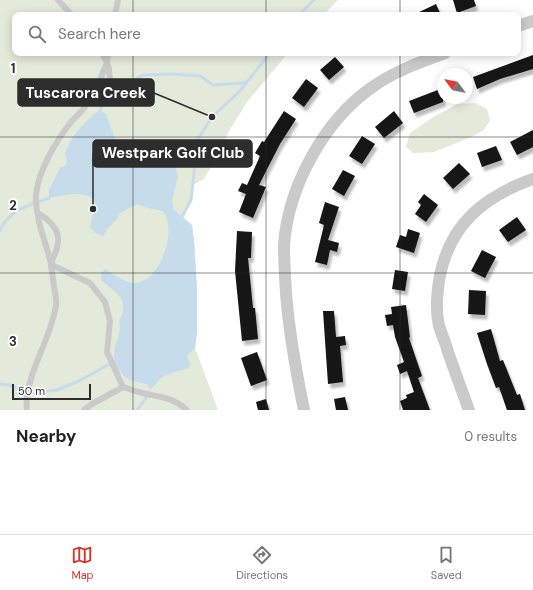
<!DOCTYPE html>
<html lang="en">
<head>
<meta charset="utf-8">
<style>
  body { margin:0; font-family:"DM Sans",sans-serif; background:#f2f2f2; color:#222 }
  .compass { position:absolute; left:437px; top:68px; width:36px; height:36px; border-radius:50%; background:#fff; box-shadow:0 2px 10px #0003; rotate:302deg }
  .scale { position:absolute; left:12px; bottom:10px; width:79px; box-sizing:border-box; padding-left:4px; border:2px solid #2d2d2d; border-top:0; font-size:11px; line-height:14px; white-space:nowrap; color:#2d2d2d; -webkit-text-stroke:3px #fff; paint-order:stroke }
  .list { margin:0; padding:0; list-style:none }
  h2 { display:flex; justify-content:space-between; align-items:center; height:52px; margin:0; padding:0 16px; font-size:17px }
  h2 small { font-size:13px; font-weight:400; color:#767676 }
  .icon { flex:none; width:22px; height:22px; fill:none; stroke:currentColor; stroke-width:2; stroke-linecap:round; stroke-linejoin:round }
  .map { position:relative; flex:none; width:533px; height:410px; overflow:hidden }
  .search { position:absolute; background:#fff; box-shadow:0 2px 10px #0003; left:12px; right:12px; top:12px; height:44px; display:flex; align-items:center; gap:10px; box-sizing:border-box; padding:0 14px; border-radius:8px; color:#767676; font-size:15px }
  .sheet { height:124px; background:#fff }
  nav { display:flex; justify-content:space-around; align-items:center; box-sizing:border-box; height:56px; border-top:1px solid #e0e0e0; background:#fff; font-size:11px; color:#767676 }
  nav a { display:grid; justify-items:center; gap:2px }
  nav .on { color:#d93025 }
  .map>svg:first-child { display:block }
</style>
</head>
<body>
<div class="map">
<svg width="533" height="410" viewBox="0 0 533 410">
  <defs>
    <filter id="shadow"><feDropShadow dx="2.5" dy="4.5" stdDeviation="1" flood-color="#0004"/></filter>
  </defs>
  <rect width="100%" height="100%" fill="#fff"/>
  <g fill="#e3eada">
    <path d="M0 0H338L323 15H15V53H288L247 102 229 131 216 158 204 179 193 185 191 200 182 217 192 225 194 240 197 290V333L195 348 218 410H0Z"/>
    <path d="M475 103 487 109 490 120 484 130 471 137 434 152 413 153 406 147 410 133 435 116 458 104Z"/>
  </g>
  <path fill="#c7dcea" d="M100 110 106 114 118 147 128 162 139 164 170 155 175 166 178 177 172 200 174 210 192 225 194 240 197 290V333L195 348 187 356 190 363 189 368C180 371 166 373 159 380 156 384 154 387 150 389L147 384C131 381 125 381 117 366 115 362 113 359 114 354 115 342 122 334 119 321 131 299 115 292 101 280V273L105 269C112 274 127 284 136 283 160 281 178 231 163 211L148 208 137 204 120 213 117 219 107 229 104 236 95 233 90 227 95 204 93 198C78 190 64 196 49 198V190L60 168 66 165 67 159 65 154C71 135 84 122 100 110Z"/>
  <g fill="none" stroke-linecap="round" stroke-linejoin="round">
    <g stroke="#c7dcea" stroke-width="3">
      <path d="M299 15 314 0"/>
      <path d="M100 110 106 96 143 75 172 74 200 76 213 85 246 83"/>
      <path d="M182 217 191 200 194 173V145L212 117 239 92 270 53"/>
      <path d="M0 231C8 210 29 205 49 198"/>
      <path d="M0 384 9 385 31 393 57 390 79 381 115 361"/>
      <path d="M137 410 146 398"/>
    </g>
  </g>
  <g fill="#141414" filter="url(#shadow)">
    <path d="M453 0H474L476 6 457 13Z"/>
    <path d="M436 4 441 15H413Z"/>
    <path d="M533 55V69L500 79 477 89 473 77Z"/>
    <path d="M335 57 344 67 329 80 320 70Z"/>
    <path d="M306 79 318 88 304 107 292 98Z"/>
    <path d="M443 88V102L414 113 409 101Z"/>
    <path d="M284 111 296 119 280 144 259 185 266 187 253 218 239 212 246 194 238 191 242 183 247 185 260 156 255 153 262 141 264 142Z"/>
    <path d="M394 111 403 123 384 138 375 127Z"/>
    <path d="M533 130V147L517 155 510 142Z"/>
    <path d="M362 136 375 144 362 164 349 156Z"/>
    <path d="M496 146 502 160 482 167 477 153Z"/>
    <path d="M459 163 470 174 453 189 443 178Z"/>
    <path d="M343 170 355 176 344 196 332 189Z"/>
    <path d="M424 194 438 205 426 222 415 214 421 205 418 202Z"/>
    <path d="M325 202 339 207 328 240 339 243 337 252 330 250 327 265 315 262 324 225 319 223Z"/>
    <path d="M517 217 526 230 508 242 499 230Z"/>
    <path d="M408 229 420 233 414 253 396 247 400 235 406 237Z"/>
    <path d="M237 231 252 232 251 258H248L253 308H255L258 339 242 341 235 271Z"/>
    <path d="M482 250 496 257 485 278 471 271Z"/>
    <path d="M395 270 408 272 405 291 392 289Z"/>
    <path d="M469 290 486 291 485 315 468 314Z"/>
    <path d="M406 305 410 337 409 338 422 376 418 378 430 410H403L400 401 407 398 406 395 414 392 407 371 400 374 397 365 404 362 395 337 393 325 387 326 385 315 392 314 391 307Z"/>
    <path d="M323 311H334L336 337 345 336 346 345 340 346 343 382 328 384Z"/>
    <path d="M491 329 500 361 503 360 517 395 520 394 525 410H507L499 387 496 388 487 364 477 333Z"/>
    <path d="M257 352 267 380 251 386 241 358Z"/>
    <path d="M345 397 348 410H336L334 399Z"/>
    <path d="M266 399 269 410H258L256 402Z"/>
  </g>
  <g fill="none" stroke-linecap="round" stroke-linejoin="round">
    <g stroke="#cacaca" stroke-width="6">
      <path d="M58 0 72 15"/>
      <path d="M115 15 118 0"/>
      <path d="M103 91 108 86 110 80 109 69 107 63 108 53"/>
      <path d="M38 213C61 227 63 240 51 262"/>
      <path d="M51 262 54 266 90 283 105 302 110 321 107 352 123 387 92 404 84 410"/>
      <path d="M123 387C129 389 135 391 142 393 159 397 173 397 187 410"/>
      <path d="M27 410C23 378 52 338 56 305 57 300 55 293 54 287 53 279 52 269 50 260 45 240 35 217 36 195 38 171 56 141 71 122 76 116 83 111 87 104 96 91 101 77 107 63L102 53"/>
    </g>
    <g stroke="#cacaca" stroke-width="12">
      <path d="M518 26 533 21"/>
      <path d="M304 410C296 371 289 333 286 293 285 277 284 261 284 245 288 187 324 121 371 88 393 72 420 62 445 53"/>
      <path d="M469 410C462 391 455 372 448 352 446 344 442 335 439 326 435 309 437 292 440 275 451 223 485 196 533 179"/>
    </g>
  </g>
  <path fill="none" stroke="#2d2d2d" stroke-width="1" stroke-opacity="0.55" d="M133 0V15M266 0V15M400 0V15M133 53V410M266 53V410M400 53V410M0 137H533M0 273H533"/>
  <g font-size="13" text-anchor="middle" font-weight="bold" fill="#2d2d2d" stroke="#fff" stroke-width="4" stroke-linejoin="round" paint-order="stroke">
    <text x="13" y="73">1</text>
    <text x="13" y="210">2</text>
    <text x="13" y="346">3</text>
  </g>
  <path fill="none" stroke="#2d2d2d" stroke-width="1.5" d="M212 117L154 93M93 209L93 153"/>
  <g fill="#2d2d2d" stroke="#fff" stroke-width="1.5">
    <circle cx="212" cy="117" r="4"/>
    <circle cx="93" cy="209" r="4"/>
  </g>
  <g fill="#2d2d2d" stroke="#2d2d2d" stroke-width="1.5">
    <rect x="18" y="79" width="136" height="27" rx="4"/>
    <rect x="93" y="140" width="159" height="27" rx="4"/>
  </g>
  <g font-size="15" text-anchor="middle" font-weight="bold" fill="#fff">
    <text x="86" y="98">Tuscarora Creek</text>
    <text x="173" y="158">Westpark Golf Club</text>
  </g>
</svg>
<svg class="compass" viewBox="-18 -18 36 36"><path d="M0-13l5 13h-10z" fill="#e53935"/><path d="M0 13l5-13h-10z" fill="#767676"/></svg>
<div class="scale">50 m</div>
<div class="search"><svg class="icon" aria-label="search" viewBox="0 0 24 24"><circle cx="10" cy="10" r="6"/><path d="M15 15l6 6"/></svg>Search here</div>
</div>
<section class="sheet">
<h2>Nearby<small>0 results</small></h2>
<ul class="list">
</ul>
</section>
<nav>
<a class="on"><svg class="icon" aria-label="map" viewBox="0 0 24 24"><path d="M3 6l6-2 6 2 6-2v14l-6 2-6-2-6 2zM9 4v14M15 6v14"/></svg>Map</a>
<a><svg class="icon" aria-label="directions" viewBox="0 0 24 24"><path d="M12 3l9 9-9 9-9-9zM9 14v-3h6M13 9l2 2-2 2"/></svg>Directions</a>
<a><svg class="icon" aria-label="saved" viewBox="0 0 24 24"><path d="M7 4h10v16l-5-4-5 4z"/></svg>Saved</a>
</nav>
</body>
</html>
